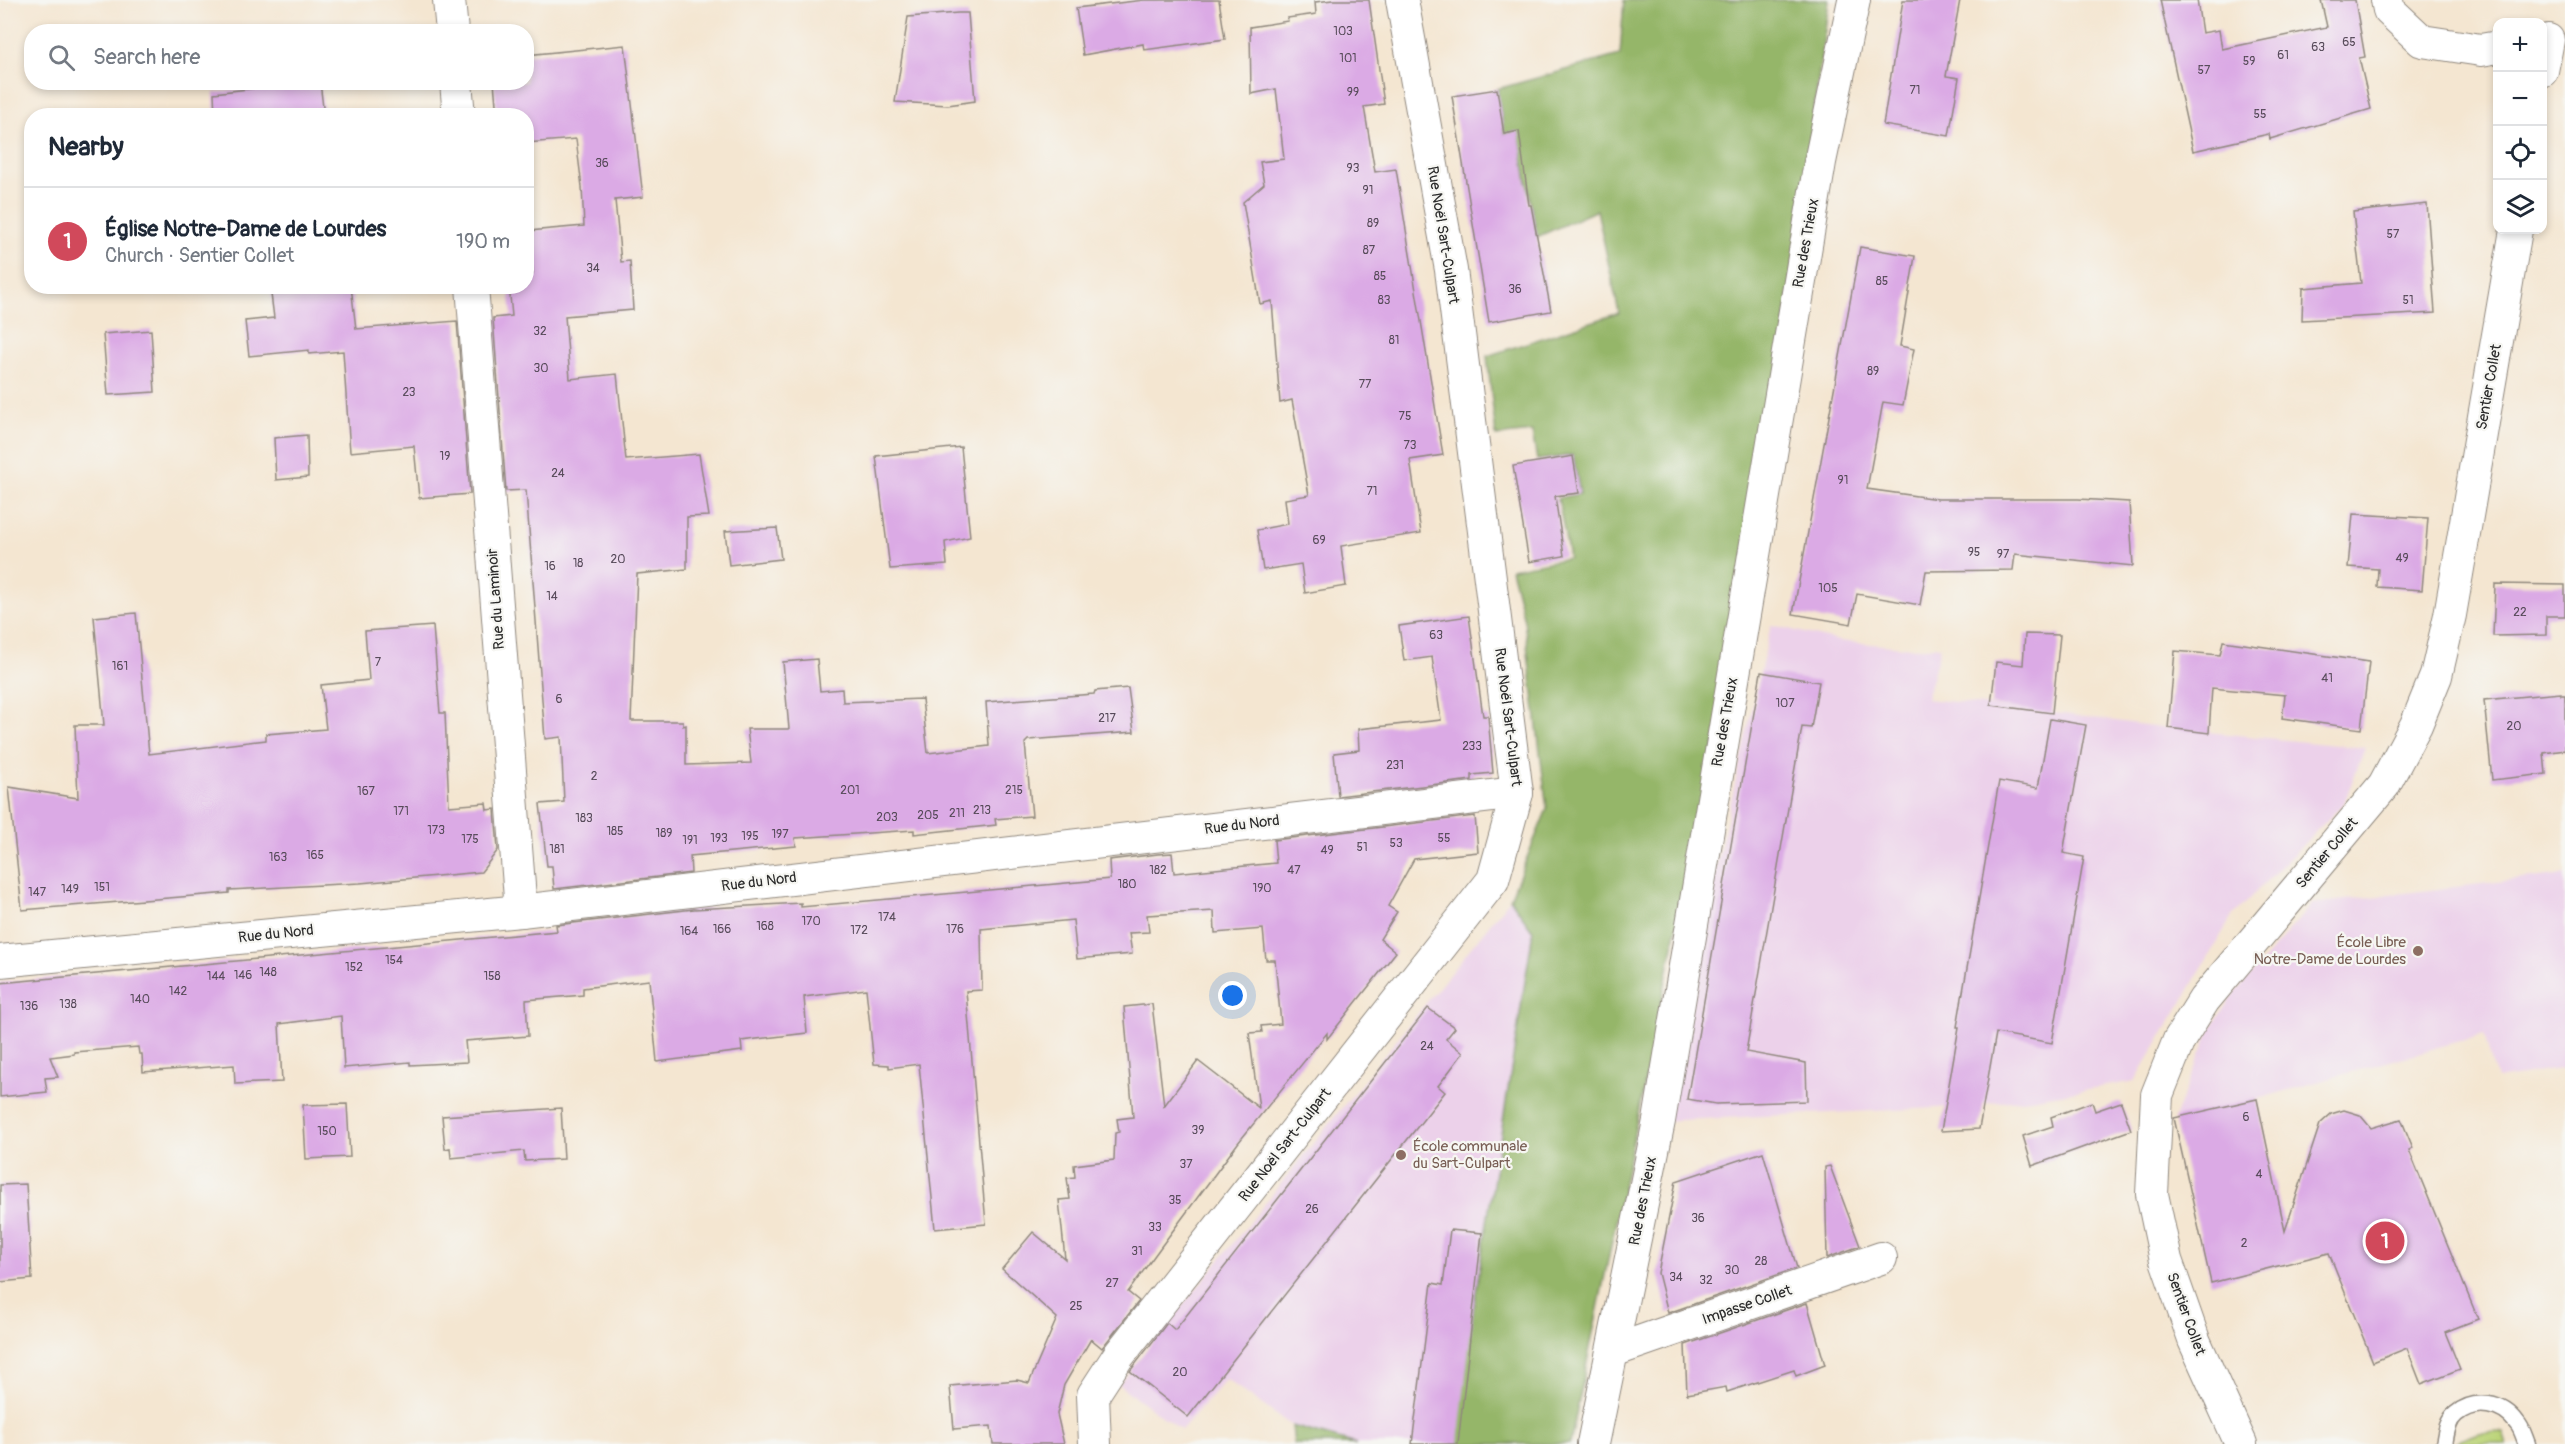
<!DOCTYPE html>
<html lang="en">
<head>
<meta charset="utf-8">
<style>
  body { margin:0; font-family:Pangolin,sans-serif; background:#f6f6f7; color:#1f2937 }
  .controls { position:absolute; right:18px; top:18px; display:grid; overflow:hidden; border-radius:12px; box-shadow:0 3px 9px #0003 }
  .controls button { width:54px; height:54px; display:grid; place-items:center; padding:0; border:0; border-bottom:2px solid #e0e1e3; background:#fff; color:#1f2937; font:30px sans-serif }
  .you { position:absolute; left:1233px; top:996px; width:21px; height:21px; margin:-15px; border:4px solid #fff; border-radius:50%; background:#1a73e8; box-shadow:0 0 0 9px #1a73e833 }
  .badge { display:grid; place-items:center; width:39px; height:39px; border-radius:50%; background:#d1495b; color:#fff; font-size:20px; font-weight:700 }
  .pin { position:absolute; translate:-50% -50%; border:3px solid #fff; box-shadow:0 2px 6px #0006 }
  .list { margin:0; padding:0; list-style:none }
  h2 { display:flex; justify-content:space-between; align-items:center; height:78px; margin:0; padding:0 24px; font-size:26px }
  h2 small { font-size:20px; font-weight:400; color:#747a83 }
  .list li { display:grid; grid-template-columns:39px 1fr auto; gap:18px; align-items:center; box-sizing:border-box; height:108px; padding:0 24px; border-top:2px solid #e0e1e3 }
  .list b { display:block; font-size:22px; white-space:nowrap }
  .list p { margin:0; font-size:20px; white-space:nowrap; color:#747a83 }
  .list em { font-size:20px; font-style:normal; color:#747a83 }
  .icon { flex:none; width:33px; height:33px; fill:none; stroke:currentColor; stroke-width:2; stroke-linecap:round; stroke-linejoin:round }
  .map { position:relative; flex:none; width:2565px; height:1444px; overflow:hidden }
  .search { position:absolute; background:#fff; box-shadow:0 3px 9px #0003; left:24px; top:24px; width:510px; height:66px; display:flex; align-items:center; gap:15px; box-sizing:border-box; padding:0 21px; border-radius:24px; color:#747a83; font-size:22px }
  .panel { position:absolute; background:#fff; box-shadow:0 3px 9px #0003; left:24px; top:108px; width:510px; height:186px; border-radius:24px }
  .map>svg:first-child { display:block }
</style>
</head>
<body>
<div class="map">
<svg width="2565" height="1444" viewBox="0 0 2565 1444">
  <rect width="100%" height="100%" fill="#f6f6f2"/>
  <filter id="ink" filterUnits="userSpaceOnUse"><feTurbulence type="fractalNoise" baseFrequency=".0167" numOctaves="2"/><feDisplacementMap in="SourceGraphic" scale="12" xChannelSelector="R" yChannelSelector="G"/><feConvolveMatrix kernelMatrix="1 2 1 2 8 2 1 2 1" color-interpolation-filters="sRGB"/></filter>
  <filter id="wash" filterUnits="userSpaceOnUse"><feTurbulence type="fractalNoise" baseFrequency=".008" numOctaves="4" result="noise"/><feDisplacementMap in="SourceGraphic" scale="24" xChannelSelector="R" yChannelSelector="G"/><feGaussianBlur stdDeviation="1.35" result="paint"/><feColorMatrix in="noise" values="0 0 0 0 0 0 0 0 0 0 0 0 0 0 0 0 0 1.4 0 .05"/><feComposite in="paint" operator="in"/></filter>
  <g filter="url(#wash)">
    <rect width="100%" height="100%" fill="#f4e6d1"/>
    <g fill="#ecd1ea">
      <path d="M1771 625 1839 641 1914 648 1941 646 1926 699 2040 711 2168 728 2365 748 2344 803 2233 915 2135 1081 2031 1099 1937 1108 1659 1121Z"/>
      <path d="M2565 874V1068L2496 1079 2484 1034 2254 1100 2174 1118 2211 1028 2231 998 2312 904Z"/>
      <path d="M1510 899 1534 931 1452 1444H1356L1292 1426 1226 1379 1181 1430 1119 1385Z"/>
    </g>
    <path fill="#bcd479" stroke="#748052" stroke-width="1.5" d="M2503 1432 2507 1444H2451L2479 1433Z"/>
    <g fill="#95b669" stroke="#60704a" stroke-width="1.5">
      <path d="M1624 0H1829L1753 558 1570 1444H1452L1533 931 1510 899 1547 809 1524 620 1511 569 1569 558 1558 498 1580 494 1573 455 1537 460 1532 432 1496 436 1487 356 1619 313 1597 210 1537 237 1518 132 1504 134 1497 89 1620 55Z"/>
      <path d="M1292 1426 1356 1444H1294Z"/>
    </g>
    <g id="blocks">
      <g fill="#dbaae5">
        <path d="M1144 0H1219L1225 39 1144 50 1143 44 1083 55 1076 8Z"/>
        <path d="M1333 0H1369L1384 104 1364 107 1375 172 1396 169 1443 455 1410 460 1421 533 1341 546 1346 586 1305 593 1301 564 1263 570 1257 530 1288 524 1285 499 1309 495 1292 400 1280 403 1272 301 1260 304 1243 202 1264 184 1260 162 1284 159 1276 89 1251 94 1250 27 1288 21 1287 18 1316 14 1315 2Z"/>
        <path d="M1903 0H1960L1946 76 1959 78 1949 136 1883 125Z"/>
        <path d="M2160 0H2197L2202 33 2219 30 2222 49 2327 27 2321 0H2355L2365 57 2359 58 2371 109 2270 139 2269 134 2193 151Z"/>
        <path d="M958 13H968L975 101 948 105 895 102 908 17Z"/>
        <path d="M625 45 643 197 615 200 621 262 630 261 633 310 565 316 570 379 617 374 626 460 699 454 709 516 687 517V569L637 574 631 721H683V726L686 725V765L751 763 747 729H789L783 662 817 659 820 691 842 689 843 702 922 699 928 753 989 746 986 702 1094 694 1095 691 1128 688 1134 732 1028 740 1025 743 1032 816 995 819 996 825 914 834V830L795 838 796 846 690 856 691 873 554 889 552 866H547L540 804 564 802 561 737 545 739 526 490 506 491 493 318 512 316 509 286H526V274L533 273 529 231 584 226 582 187 576 139 526 143V116H497L494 82H526V55Z"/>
        <path d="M306 82H320L324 116H215L214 93Z"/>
        <path d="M1497 89 1504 134 1519 131 1529 205H1531L1551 311 1489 322 1452 96Z"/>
        <path d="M2427 204 2435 313 2302 320 2303 288 2361 283 2353 212Z"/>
        <path d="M1860 247 1915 256 1900 346 1914 349 1903 405 1883 402 1867 489 1938 499H2078L2129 502 2133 566 2015 554 2013 570 1926 571 1920 605 1857 594 1851 624 1793 614Z"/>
        <path d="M270 286H351L356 329 457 321 470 494 419 498 414 446 350 452 343 351 309 354V350L249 356 245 321 274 318Z"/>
        <path d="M151 330 155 392 108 395 103 334Z"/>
        <path d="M307 435 308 477 276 480 274 438Z"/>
        <path d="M961 447 970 537 945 542 947 565 890 569 876 456Z"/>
        <path d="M1573 456 1579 493 1555 496 1564 556 1529 562 1513 466Z"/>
        <path d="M2353 514 2428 518 2422 590 2377 587 2378 569 2348 567Z"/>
        <path d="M777 528 781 559 729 565 725 531Z"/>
        <path d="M2495 584 2565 585V616H2546V635L2493 636Z"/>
        <path d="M136 613 149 754 266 740V734L326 729 321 685 369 680 365 631 433 626 440 713H445L449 806 486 803 487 810 495 809 498 850 481 872 360 883 229 890V893L22 910 9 787 78 798 75 725H104L94 617Z"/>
        <path d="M1469 616 1483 716H1488L1493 773 1472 775V780L1338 796 1334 753 1359 750 1358 729 1441 720 1432 657 1404 661 1399 626Z"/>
        <path d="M2025 634 2060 635 2052 713 1991 705 1996 662 2023 665Z"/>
        <path d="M2223 641 2369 662 2361 729 2282 718 2285 695 2212 688 2209 733 2168 728 2175 651 2220 655Z"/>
        <path d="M1761 672 1819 682 1811 728 1802 727 1746 1052 1806 1063 1807 1101 1716 1104 1687 1099Z"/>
        <path d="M2561 693V695H2565V750L2544 753 2546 774 2492 780 2484 700Z"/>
        <path d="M2050 719 2086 725 2063 853 2084 857 2052 1043 1996 1033 1979 1129 1941 1131 1959 1027H1957L1999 781 2038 788Z"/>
        <path d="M1475 816 1478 852 1414 859 1388 906 1397 912 1380 939 1396 952 1327 1039V1033L1238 1143 1160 1248 1128 1292 1139 1301 1102 1348 1091 1339 1064 1385 1057 1414 1064 1444H993L991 1426 954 1429 950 1386 1017 1380 1029 1383 1057 1318 1002 1269 1033 1232 1065 1259 1059 1200 1070 1199 1067 1178 1075 1177 1074 1165 1114 1160 1115 1133 1119 1132 1117 1119 1133 1117 1124 1007 1152 1004 1164 1106 1198 1061 1259 1108 1249 1033 1262 1032 1261 1026 1281 1024 1275 960H1266L1263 929 1215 933 1214 911 1147 915 1149 932 1129 933 1132 954 1077 959 1073 920 981 929 982 990 966 991 986 1224 935 1229 919 1064 889 1068V1065L874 1064 866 989 804 997 807 1033 741 1041 742 1051 657 1062 649 980 583 988V995L526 1000 528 1036 465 1041 467 1062 410 1065V1062L344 1068 341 1016 279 1024 282 1082 235 1084 234 1065 143 1072 142 1054H139L138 1047 74 1052V1054L50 1057 58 1077 45 1078 47 1092 0 1097V983L557 931 556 925 694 909 801 903V907L1110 879 1109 860 1158 854 1172 853 1174 873 1276 863 1274 840Z"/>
        <path d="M1428 1008 1455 1028 1446 1039 1463 1053 1438 1086 1445 1092 1188 1417 1130 1371 1167 1323 1175 1330Z"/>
        <path d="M2257 1099 2285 1231 2320 1124 2331 1114 2344 1110 2360 1115 2371 1128 2401 1119 2413 1148 2409 1150 2478 1319 2445 1332 2460 1369 2421 1384 2407 1348 2373 1362 2329 1253 2211 1283 2174 1118Z"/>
        <path d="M2092 1102 2095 1111 2121 1102 2131 1130 2032 1166 2023 1136 2053 1126 2051 1117Z"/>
        <path d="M347 1104 350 1157 306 1159 303 1105Z"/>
        <path d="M561 1108 564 1159 525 1161 524 1151 451 1158 450 1148 445 1149 442 1116Z"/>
        <path d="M1763 1152 1797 1268 1668 1313 1658 1273 1676 1181Z"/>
        <path d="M1830 1166 1860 1246 1827 1258 1825 1167Z"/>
        <path d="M26 1184 32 1279 0 1282V1185Z"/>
        <path d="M1450 1230 1482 1233 1458 1444H1412L1432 1283 1443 1285Z"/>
        <path d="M1807 1303 1825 1365 1796 1376 1794 1370 1727 1392 1726 1387 1687 1394 1685 1345Z"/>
      </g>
    </g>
  </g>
  <g filter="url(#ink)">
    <use href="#blocks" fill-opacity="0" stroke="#90887e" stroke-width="1.5"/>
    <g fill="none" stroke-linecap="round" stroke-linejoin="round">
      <g stroke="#90887e" stroke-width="19">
        <path id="service" d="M2444 1444C2446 1434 2447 1421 2456 1414 2475 1398 2503 1403 2517 1423 2522 1428 2524 1437 2527 1444"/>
      </g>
      <g stroke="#90887e" stroke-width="34">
        <g id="minor">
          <path d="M449 0 452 32"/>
          <path d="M2387 0 2389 10 2422 41 2481 50 2498 47"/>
          <path d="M2542 71 2548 40"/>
          <path d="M456 82 459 116"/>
          <path d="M472 286 521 911"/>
          <path d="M0 961 521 911 1517 793"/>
          <path d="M1613 1351 1881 1258"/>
          <path d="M1095 1444 1093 1395 1119 1355 1493 880 1517 793 1451 270 1402 0"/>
          <path d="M1593 1444 1659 1121 1820 162 1854 0"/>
          <path d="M2241 1444 2194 1340 2166 1260 2152 1194 2157 1095 2179 1040 2204 1000 2384 785 2416 725 2436 676 2450 615 2516 230"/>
        </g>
      </g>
      <use href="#service" stroke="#fff" stroke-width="16"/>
      <use href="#minor" stroke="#fff" stroke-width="32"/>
    </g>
  </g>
  <g fill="#8d6e63" stroke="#f6f6f2" stroke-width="2">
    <circle cx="2418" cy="951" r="6"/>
    <circle cx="1401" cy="1155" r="6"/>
  </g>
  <g text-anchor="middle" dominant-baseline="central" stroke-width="4.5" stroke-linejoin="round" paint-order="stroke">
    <g font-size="12" fill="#574b5a">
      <text x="1343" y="31">103</text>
      <text x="2349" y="42">65</text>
      <text x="2318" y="47">63</text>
      <text x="2283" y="55">61</text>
      <text x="1348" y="58">101</text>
      <text x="2249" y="61">59</text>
      <text x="2204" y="70">57</text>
      <text x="1915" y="90">71</text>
      <text x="1353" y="92">99</text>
      <text x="2260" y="114">55</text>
      <text x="602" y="163">36</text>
      <text x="1353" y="168">93</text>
      <text x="1368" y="190">91</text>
      <text x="1373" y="223">89</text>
      <text x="2393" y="234">57</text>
      <text x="1369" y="250">87</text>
      <text x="593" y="268">34</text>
      <text x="1380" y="276">85</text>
      <text x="1882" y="281">85</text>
      <text x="1515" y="289">36</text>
      <text x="1384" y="300">83</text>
      <text x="2408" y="300">51</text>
      <text x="540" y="331">32</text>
      <text x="1394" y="340">81</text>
      <text x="541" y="368">30</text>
      <text x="1873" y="371">89</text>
      <text x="1365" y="384">77</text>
      <text x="409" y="392">23</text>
      <text x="1405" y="416">75</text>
      <text x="1410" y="445">73</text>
      <text x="445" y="456">19</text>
      <text x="558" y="473">24</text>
      <text x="1843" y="480">91</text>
      <text x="1372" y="491">71</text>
      <text x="1319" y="540">69</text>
      <text x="1974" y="552">95</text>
      <text x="2003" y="554">97</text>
      <text x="2402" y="558">49</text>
      <text x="618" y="559">20</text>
      <text x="578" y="563">18</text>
      <text x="550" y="566">16</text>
      <text x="1828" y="588">105</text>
      <text x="552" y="596">14</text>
      <text x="2520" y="612">22</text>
      <text x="1436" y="635">63</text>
      <text x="378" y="662">7</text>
      <text x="120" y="666">161</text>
      <text x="2327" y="678">41</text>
      <text x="559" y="699">6</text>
      <text x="1785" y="703">107</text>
      <text x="1107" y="718">217</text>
      <text x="2514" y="726">20</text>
      <text x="1472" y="746">233</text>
      <text x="1395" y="765">231</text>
      <text x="594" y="776">2</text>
      <text x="850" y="790">201</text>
      <text x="1014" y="790">215</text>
      <text x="366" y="791">167</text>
      <text x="982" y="810">213</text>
      <text x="401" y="811">171</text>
      <text x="957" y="813">211</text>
      <text x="928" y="815">205</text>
      <text x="887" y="817">203</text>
      <text x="584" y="818">183</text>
      <text x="436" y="830">173</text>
      <text x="615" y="831">185</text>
      <text x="664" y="833">189</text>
      <text x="780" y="834">197</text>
      <text x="750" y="836">195</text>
      <text x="719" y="838">193</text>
      <text x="1444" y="838">55</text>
      <text x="470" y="839">175</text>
      <text x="690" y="840">191</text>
      <text x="1396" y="843">53</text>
      <text x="1362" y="847">51</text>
      <text x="557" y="849">181</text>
      <text x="1327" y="850">49</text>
      <text x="315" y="855">165</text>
      <text x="278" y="857">163</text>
      <text x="1158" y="870">182</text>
      <text x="1294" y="870">47</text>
      <text x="1127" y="884">180</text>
      <text x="102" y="887">151</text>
      <text x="1262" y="888">190</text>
      <text x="70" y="889">149</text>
      <text x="37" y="892">147</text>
      <text x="887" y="917">174</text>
      <text x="811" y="921">170</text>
      <text x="765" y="926">168</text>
      <text x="722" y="929">166</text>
      <text x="955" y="929">176</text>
      <text x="859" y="930">172</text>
      <text x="689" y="931">164</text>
      <text x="394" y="960">154</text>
      <text x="354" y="967">152</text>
      <text x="268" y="972">148</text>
      <text x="243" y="975">146</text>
      <text x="216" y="976">144</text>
      <text x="492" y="976">158</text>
      <text x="178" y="991">142</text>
      <text x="140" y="999">140</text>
      <text x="68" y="1004">138</text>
      <text x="29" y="1006">136</text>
      <text x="1427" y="1046">24</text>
      <text x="2246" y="1117">6</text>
      <text x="1198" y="1130">39</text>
      <text x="327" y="1131">150</text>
      <text x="1186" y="1164">37</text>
      <text x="2259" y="1174">4</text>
      <text x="1175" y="1200">35</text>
      <text x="1312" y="1209">26</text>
      <text x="1698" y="1218">36</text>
      <text x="1155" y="1227">33</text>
      <text x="2244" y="1243">2</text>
      <text x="1137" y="1251">31</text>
      <text x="1761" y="1261">28</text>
      <text x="1732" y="1270">30</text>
      <text x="1676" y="1277">34</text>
      <text x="1706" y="1280">32</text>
      <text x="1112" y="1283">27</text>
      <text x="1076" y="1306">25</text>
      <text x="1180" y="1372">20</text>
    </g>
    <g font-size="15" fill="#2b2b2b" stroke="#f6f6f2">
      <text transform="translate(1443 235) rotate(81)">Rue Noël Sart-Culpart</text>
      <text transform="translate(1806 243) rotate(-80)">Rue des Trieux</text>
      <text transform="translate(2489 387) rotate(-80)">Sentier Collet</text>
      <text transform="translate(496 599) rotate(-94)">Rue du Laminoir</text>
      <text transform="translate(1508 717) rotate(83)">Rue Noël Sart-Culpart</text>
      <text transform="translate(1725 722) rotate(-80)">Rue des Trieux</text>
      <text transform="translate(1242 825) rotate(-7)">Rue du Nord</text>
      <text transform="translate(2327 853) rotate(-50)">Sentier Collet</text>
      <text transform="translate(759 882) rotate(-7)">Rue du Nord</text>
      <text transform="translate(276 934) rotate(-6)">Rue du Nord</text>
      <text transform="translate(1285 1145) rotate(-52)">Rue Noël Sart-Culpart</text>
      <text transform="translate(1643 1201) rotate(-79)">Rue des Trieux</text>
      <text transform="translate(1747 1305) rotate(-19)">Impasse Collet</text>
      <text transform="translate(2186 1314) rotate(70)">Sentier Collet</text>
    </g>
    <g font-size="15" fill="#785e54" stroke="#f6f6f2" text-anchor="end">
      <text x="2406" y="942">École Libre<tspan x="2406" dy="17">Notre-Dame de Lourdes</tspan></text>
      <text x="1413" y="1146" text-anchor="start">École communale<tspan x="1413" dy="17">du Sart-Culpart</tspan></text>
    </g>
  </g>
</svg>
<div class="controls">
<button>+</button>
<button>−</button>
<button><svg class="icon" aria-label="locate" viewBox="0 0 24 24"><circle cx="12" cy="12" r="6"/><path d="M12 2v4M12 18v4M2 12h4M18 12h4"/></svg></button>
<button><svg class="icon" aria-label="layers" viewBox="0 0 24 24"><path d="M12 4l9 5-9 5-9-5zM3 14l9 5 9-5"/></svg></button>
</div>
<div class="you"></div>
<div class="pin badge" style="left:2385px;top:1241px">1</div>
<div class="search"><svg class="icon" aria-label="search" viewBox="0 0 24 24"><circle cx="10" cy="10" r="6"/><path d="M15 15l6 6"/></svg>Search here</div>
<section class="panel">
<h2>Nearby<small></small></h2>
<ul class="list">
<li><span class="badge">1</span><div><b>Église Notre-Dame de Lourdes</b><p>Church · Sentier Collet</p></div><em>190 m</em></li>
</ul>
</section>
</div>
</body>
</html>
